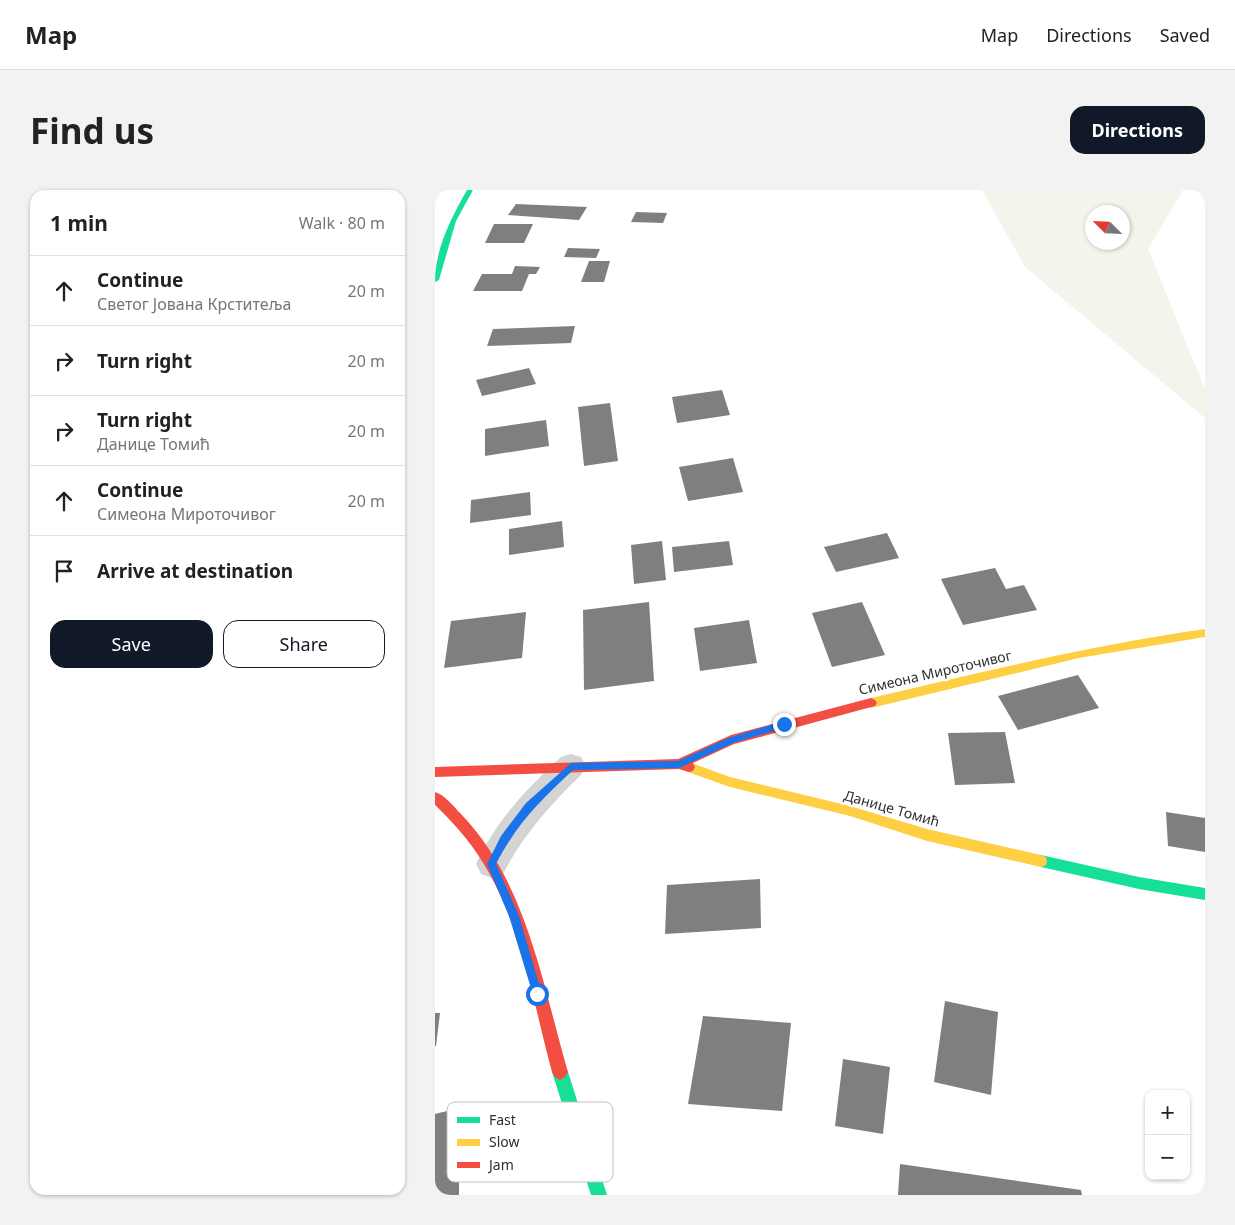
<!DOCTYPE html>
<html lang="en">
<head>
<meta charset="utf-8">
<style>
  body { margin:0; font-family:"Noto Sans",sans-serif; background:#f2f2f2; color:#222 }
  .controls { position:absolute; right:15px; bottom:15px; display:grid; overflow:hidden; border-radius:10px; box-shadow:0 1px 4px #0004 }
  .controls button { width:45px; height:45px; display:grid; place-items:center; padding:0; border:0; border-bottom:1px solid #e0e0e0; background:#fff; color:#222; font:25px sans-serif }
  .compass { position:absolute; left:650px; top:15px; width:45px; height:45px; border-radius:50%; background:#fff; box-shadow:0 1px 4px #0004; rotate:294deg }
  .stop { position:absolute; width:15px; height:15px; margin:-11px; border:4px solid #1a73e8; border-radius:50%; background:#fff }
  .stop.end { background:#1a73e8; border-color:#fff; box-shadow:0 1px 5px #0008 }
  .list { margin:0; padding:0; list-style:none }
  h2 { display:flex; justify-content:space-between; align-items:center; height:65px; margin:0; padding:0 20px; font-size:21px }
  h2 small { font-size:16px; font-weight:400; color:#767676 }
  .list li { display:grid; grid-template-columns:32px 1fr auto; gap:15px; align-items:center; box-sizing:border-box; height:70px; padding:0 20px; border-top:1px solid #e0e0e0 }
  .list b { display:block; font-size:19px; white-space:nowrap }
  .list p { margin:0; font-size:16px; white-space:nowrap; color:#767676 }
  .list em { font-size:16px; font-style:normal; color:#767676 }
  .actions { display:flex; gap:10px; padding:15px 20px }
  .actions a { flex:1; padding:11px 0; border:1px solid #111827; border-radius:15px; text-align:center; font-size:18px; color:#111827 }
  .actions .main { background:#111827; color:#fff }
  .icon { flex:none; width:28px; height:28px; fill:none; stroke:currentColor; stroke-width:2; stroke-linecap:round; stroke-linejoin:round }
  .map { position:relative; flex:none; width:770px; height:1005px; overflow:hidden; border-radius:15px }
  header { display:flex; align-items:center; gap:30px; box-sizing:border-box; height:70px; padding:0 25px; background:#fff; border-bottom:1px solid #e0e0e0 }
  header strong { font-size:24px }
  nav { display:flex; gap:28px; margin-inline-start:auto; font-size:18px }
  .intro { display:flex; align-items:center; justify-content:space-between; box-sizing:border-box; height:120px; padding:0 30px }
  h1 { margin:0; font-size:35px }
  .button { padding:12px 22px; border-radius:15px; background:#111827; color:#fff; font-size:18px; font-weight:700 }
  main { display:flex; gap:30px; padding:0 30px }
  aside { flex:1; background:#fff; border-radius:15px; box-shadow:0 1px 4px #0004 }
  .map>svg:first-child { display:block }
</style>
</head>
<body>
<header>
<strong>Map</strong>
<nav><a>Map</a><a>Directions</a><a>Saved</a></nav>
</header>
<div class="intro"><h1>Find us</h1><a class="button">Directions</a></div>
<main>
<aside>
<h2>1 min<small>Walk · 80 m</small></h2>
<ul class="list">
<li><svg class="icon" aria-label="ahead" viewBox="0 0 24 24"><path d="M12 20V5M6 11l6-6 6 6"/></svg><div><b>Continue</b><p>Светог Јована Крститеља</p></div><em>20 m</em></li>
<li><svg class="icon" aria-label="right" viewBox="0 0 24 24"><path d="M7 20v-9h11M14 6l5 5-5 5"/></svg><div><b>Turn right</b></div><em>20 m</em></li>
<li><svg class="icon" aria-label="right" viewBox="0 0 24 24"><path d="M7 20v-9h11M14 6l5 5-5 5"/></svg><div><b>Turn right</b><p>Данице Томић</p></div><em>20 m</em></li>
<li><svg class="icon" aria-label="ahead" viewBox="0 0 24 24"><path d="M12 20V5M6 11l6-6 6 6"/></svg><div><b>Continue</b><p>Симеона Мироточивог</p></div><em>20 m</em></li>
<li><svg class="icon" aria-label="arrive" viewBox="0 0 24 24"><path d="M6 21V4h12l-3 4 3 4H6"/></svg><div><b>Arrive at destination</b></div></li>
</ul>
<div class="actions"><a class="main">Save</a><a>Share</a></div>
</aside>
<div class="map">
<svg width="770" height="1005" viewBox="0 0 770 1005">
  <rect width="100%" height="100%" fill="#fff"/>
  <path fill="#f3f5ec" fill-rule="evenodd" d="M547 0H748L713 59 770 199V228L590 77ZM658 22H688V52H658Z"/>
  <g fill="#7f7f7f">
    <path d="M81 14 152 17 144 30 73 25Z"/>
    <path d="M201 22 232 23 228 33 196 32Z"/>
    <path d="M59 34H98L89 53H50Z"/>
    <path d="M133 58 165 59 161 68 129 67Z"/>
    <path d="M154 71H175L169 92H146Z"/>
    <path d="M80 76 105 77 101 84H94L87 101H38L47 84H77Z"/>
    <path d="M140 136 136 153 52 156 58 139Z"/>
    <path d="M94 178 101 194 47 206 41 190Z"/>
    <path d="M287 200 295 225 242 233 237 207Z"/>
    <path d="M175 213 183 271 149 276 143 217Z"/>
    <path d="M111 230 114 256 50 266V239Z"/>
    <path d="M298 268 308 302 253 311 244 277Z"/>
    <path d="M95 302 96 325 35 333 36 310Z"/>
    <path d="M127 331 129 357 74 365V339Z"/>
    <path d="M452 343 464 368 401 382 389 357Z"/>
    <path d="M227 351 231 390 199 394 196 355Z"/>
    <path d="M294 351 298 375 239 382 237 357Z"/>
    <path d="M560 378 571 399 589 395 602 420 528 435 506 389Z"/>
    <path d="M214 412 219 491 149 500 148 420Z"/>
    <path d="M427 412 450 465 397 477 377 423Z"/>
    <path d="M91 422 87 468 9 478 16 431Z"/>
    <path d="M314 430 322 473 265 481 259 438Z"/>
    <path d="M643 485 664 518 583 540 563 506Z"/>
    <path d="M570 542 580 593 520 595 513 543Z"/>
    <path d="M731 622 770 628V662L733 656Z"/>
    <path d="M325 689 326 738 230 744 232 695Z"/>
    <path d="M510 811 563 822 556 905 499 892Z"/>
    <path d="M0 823H5L1 856H0Z"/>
    <path d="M268 826 356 833 347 921 253 914Z"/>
    <path d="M408 869 455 877 448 944 400 936Z"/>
    <path d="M24 918V1005H0V924Z"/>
    <path d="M465 974 646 1000 647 1005H463Z"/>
  </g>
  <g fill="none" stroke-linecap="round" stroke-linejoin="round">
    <path fill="#d4d4d4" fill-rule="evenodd" d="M136 564 146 567 151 576 146 585C115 615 88 645 68 684L57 688 46 684 41 674C61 631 91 599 126 567Z"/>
    <g fill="#16e098" fill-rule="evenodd">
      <path d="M32 0H38L21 31 4 90 0 92C0 59 16 28 32 0Z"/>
      <path d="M606 665 704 687 770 698V710L704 699 606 677 601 675 600 671 601 667Z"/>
      <path d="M125 874 130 877 133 882 172 1005H156L117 882 120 877Z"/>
    </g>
    <g fill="#ffcf43" fill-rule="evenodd">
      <path d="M770 439V447L644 468 436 518 432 516 430 513 432 510 436 508C547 482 657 455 770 439Z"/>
      <path d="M254 572 295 587 415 616 492 639 606 665 611 667 612 671 611 675 606 677 492 651 415 626 295 597 250 581 248 577 250 573Z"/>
    </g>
    <g fill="#f24e42" fill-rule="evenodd">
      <path d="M436 508 440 510 442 513 440 516 299 554 258 573 260 577 258 581 254 582 244 579 0 587V577L243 569 296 545Z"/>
      <path d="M0 602C10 605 18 616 26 624 92 693 107 793 133 882L130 887 125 890 120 887 117 882C99 816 88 743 54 683 40 657 21 635 0 615Z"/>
    </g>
  </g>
  <path fill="#1a73e8" d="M349 531 353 534 352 537 298 553 244 578 138 580C105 611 82 633 61 674L84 726 107 804 106 808H99L74 726 52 674 66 646 91 613 136 573 243 571 293 548Z"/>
  <g text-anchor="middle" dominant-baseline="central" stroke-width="5" stroke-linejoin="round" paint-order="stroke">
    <g font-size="14" fill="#2f2f2f" stroke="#fff">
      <text transform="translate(500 482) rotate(-13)">Симеона Мироточивог</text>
      <text transform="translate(457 618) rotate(16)">Данице Томић</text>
    </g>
  </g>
  <rect x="12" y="912" width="166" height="80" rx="8" fill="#fff" stroke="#c1c1c1" stroke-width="1"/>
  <rect x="22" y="927" width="23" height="6" fill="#16e098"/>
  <rect x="22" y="949" width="23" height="7" fill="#ffcf43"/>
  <rect x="22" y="972" width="23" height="6" fill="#f24e42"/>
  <g font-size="14" fill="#2f2f2f">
    <text x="54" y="935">Fast</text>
    <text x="54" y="957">Slow</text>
    <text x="54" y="980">Jam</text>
  </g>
</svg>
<div class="controls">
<button>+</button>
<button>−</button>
</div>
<svg class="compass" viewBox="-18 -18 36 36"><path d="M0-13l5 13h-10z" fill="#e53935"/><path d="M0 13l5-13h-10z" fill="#767676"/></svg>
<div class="stop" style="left:102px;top:804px"></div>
<div class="stop end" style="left:349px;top:534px"></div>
</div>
</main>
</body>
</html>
